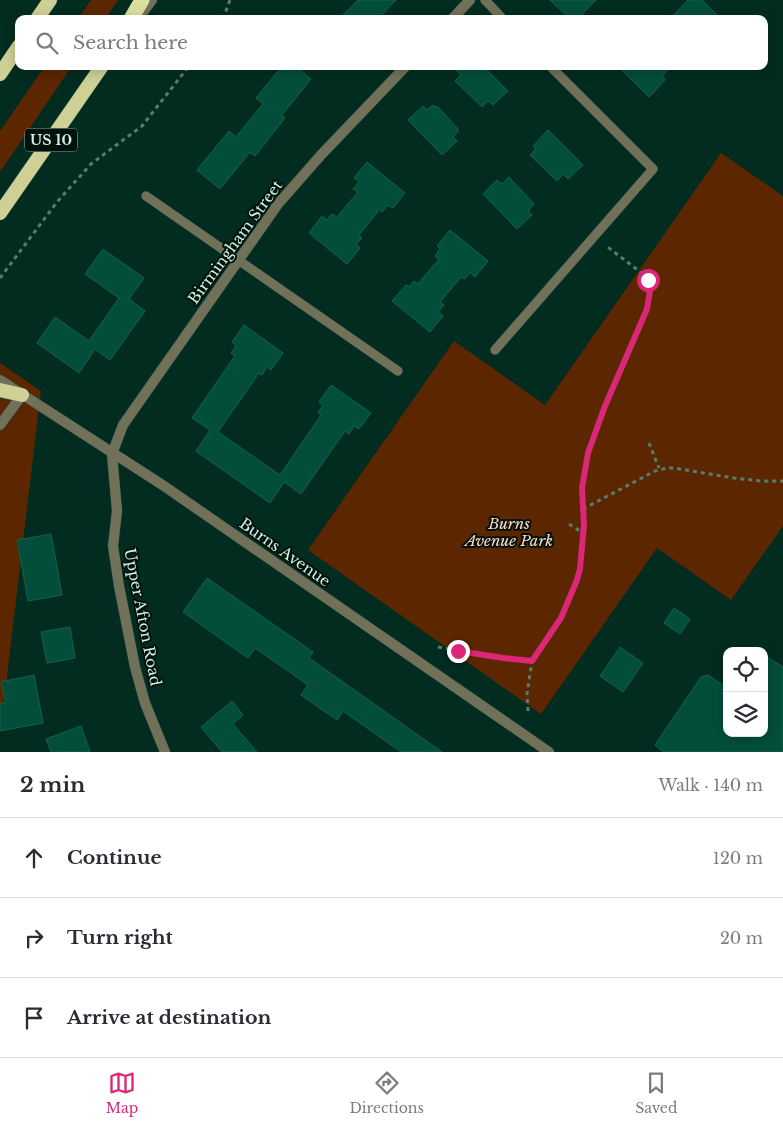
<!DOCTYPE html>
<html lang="en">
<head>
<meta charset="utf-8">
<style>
  body { margin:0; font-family:"Libre Baskerville",serif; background:#f2f2f3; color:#2b2b33 }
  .controls { position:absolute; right:15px; bottom:15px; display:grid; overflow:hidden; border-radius:10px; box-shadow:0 2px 12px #0003 }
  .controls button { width:45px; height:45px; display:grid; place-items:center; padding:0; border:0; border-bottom:1px solid #e1e1e2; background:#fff; color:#2b2b33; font:25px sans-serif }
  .stop { position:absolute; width:15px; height:15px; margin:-11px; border:4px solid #db2777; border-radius:50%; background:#fff }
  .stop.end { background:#db2777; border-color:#fff; box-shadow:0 1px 5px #0008 }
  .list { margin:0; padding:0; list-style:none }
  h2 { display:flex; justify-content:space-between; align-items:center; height:65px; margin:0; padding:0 20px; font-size:21px }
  h2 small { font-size:16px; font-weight:400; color:#7c7c81 }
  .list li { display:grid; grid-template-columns:32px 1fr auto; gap:15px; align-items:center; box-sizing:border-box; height:80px; padding:0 20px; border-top:1px solid #e1e1e2 }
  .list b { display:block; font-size:19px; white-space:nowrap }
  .list em { font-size:16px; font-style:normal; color:#7c7c81 }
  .icon { flex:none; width:28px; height:28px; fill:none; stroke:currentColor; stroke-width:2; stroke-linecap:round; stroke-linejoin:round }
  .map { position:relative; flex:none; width:783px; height:752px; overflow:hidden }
  .search { position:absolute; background:#fff; box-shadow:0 2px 12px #0003; left:15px; right:15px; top:15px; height:55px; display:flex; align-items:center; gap:12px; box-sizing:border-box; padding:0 18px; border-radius:10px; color:#7c7c81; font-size:19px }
  .sheet { height:305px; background:#fff }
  nav { display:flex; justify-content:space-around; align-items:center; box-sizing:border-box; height:70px; border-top:1px solid #e1e1e2; background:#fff; font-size:14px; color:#7c7c81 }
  nav a { display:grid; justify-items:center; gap:2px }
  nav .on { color:#db2777 }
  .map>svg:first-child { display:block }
</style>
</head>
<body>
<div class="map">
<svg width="783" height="752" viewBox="0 0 783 752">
  <rect width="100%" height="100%" fill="#032c20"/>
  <g fill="#5c2600">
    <path d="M91 0H118L105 19H78Z"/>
    <path d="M45 66H72L0 172V131Z"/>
    <path d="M721 153 783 196V526L731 600 657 548 541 714 308 550 454 341 545 405Z"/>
    <path d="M0 363 41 391 0 735Z"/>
  </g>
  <g fill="#034e3a" stroke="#13634c">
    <path d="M358 0H396L378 19H339Z"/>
    <path d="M550 0H596L577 19H570Z"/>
    <path d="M688 0H702L721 19H670Z"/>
    <path d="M282 66H296L311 79 282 115 285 118 255 156 250 152 220 189 197 170 229 131 236 137 263 104 256 98Z"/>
    <path d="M452 66H483L508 91 493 105 488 101 482 107 455 81 461 75Z"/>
    <path d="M618 66H671L662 76 665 80 649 97Z"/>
    <path d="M433 105 435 107 437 106 459 130 453 137 457 141 442 155 408 120 423 106 427 110Z"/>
    <path d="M548 130 583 165 568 179 563 174 557 181 530 155 536 149 533 146Z"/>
    <path d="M367 162 405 193 393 208 388 205 382 212 380 209 359 235 362 238 356 244 360 248 347 264 309 233 322 216 327 220 332 214 337 217 358 192 353 189 359 182 354 178Z"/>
    <path d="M509 177 534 204 528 211 532 215 517 229 483 194 497 180 502 184Z"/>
    <path d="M450 230 488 261 475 277 470 272 465 279 461 277 440 302 444 305 438 312 443 316 430 332 392 301 406 285 409 287 414 281 418 284 439 259 435 256 440 249 437 246Z"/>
    <path d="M103 249 144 278 129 299 145 311 110 360 95 349 79 373 37 343 55 317 89 341 119 298 85 274Z"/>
    <path d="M244 325 283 353 271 370 267 367 262 375 259 373 218 432 280 475 321 415 318 413 323 405 319 402 331 385 371 413 359 429 354 426 349 434 345 431 301 494 284 482 270 503 196 451 210 430 192 418 235 356 231 353 236 346 232 342Z"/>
    <path d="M51 534 62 595 28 601 17 540Z"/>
    <path d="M207 578 313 652 309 658 442 752H401L343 711 337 720 301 695 308 685 255 648 248 658 183 612Z"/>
    <path d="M674 608 690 619 680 634 664 623Z"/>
    <path d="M70 627 75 658 47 663 41 632Z"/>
    <path d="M620 647 643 663 623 692 600 676Z"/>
    <path d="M764 655 783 667V752H663L655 745 701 677 708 675 727 688V733H764Z"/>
    <path d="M34 675 43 723 0 731V704L6 703 1 682Z"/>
    <path d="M232 701 243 715 233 724 257 752H222L201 727Z"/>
    <path d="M81 726 90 752H51L46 739Z"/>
  </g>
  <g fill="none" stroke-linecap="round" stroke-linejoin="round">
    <g stroke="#20483b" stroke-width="10">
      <g id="service">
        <path d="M485 0 503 19"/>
        <path d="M146 196 398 371"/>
        <path d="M495 350 653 169 550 66"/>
      </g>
    </g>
    <g stroke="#20483b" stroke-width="11">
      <g id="minor">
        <path d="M452 19 470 0"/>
        <path d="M0 425 22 395"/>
        <path d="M112 454 123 425 278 204 321 155 406 66"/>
      </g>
    </g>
    <g stroke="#20483b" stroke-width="11">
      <g id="tertiary">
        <path d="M140 16 152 0"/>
        <path d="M0 380 164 486 549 752"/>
        <path d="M112 454 117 511 113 546 119 586 135 667 145 703 165 752"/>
      </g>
    </g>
    <g stroke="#20483b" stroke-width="15">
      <g id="trunk">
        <path d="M37 19 50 0"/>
        <path d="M0 74 19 46"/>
        <path d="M0 213 102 66"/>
        <path d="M0 390 22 395"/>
      </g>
    </g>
    <g stroke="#20483b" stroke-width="16">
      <path id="motorway" d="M131 19 142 0"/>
    </g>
    <g stroke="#577d70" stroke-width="3" stroke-dasharray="4 4" stroke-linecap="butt">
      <path d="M223 19 230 0"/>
      <path d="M0 278 57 202 91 164 142 126 189 66"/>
      <path d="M649 443 659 468"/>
      <path d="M583 509 655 471 667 468H674L734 478 761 481H783"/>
      <path d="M569 524 583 533"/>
      <path d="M438 647 504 658 532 661"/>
      <path d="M528 711 527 694 532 661 566 608 579 569 584 525 582 488 588 453 605 406 647 309 650 291 648 280 639 271 605 245"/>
    </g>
    <use href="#service" stroke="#717159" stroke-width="9"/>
    <use href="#minor" stroke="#717159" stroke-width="10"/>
    <use href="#tertiary" stroke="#717159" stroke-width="10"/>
    <use href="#trunk" stroke="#ced095" stroke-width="14"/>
    <use href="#motorway" stroke="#dddf9f" stroke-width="15"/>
  </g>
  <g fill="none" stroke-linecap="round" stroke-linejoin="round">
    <path stroke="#db2777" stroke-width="6" d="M458 651 504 658 532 661 561 618 577 580 580 569 584 525 582 488 588 453 605 406 647 309 650 291 648 280"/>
  </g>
  <g text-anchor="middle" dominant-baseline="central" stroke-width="4" stroke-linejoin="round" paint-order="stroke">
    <rect fill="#00120b" stroke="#91afa2" stroke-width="1" x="25" y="128.5" width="52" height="23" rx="4"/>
    <g font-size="14" font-weight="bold" fill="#cff2e3">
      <text x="51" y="140">US 10</text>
    </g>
    <g font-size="15" fill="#cff2e3" stroke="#00120b">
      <text transform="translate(235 242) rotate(-54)">Birmingham Street</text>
      <text transform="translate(285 552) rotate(35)">Burns Avenue</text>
      <text transform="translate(143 617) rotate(79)">Upper Afton Road</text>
    </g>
    <g font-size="15" font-style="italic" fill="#fed9c6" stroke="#00120b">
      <text x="509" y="523">Burns<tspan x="509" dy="17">Avenue Park</tspan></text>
    </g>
  </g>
</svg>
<div class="controls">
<button><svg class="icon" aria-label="locate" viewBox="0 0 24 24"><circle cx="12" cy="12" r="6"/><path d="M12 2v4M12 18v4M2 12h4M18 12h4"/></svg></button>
<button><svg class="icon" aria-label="layers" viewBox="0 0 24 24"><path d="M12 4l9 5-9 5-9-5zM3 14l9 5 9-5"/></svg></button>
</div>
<div class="stop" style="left:648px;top:280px"></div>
<div class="stop end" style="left:458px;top:651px"></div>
<div class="search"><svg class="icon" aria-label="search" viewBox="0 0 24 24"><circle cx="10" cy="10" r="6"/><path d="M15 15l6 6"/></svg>Search here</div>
</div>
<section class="sheet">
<h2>2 min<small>Walk · 140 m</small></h2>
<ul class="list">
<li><svg class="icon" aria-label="ahead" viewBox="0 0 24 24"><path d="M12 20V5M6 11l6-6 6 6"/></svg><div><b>Continue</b></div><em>120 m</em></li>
<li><svg class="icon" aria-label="right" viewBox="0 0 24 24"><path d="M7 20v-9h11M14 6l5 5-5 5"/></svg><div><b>Turn right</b></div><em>20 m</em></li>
<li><svg class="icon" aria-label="arrive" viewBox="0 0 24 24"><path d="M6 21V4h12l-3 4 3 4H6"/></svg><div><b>Arrive at destination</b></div></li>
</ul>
</section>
<nav>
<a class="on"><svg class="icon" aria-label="map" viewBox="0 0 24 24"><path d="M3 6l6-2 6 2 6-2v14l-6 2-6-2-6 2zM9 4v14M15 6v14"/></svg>Map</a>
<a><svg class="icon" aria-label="directions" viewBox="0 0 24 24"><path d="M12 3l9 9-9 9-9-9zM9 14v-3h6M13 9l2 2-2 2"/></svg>Directions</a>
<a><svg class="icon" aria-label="saved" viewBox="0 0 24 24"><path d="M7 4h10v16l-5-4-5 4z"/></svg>Saved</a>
</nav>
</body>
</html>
